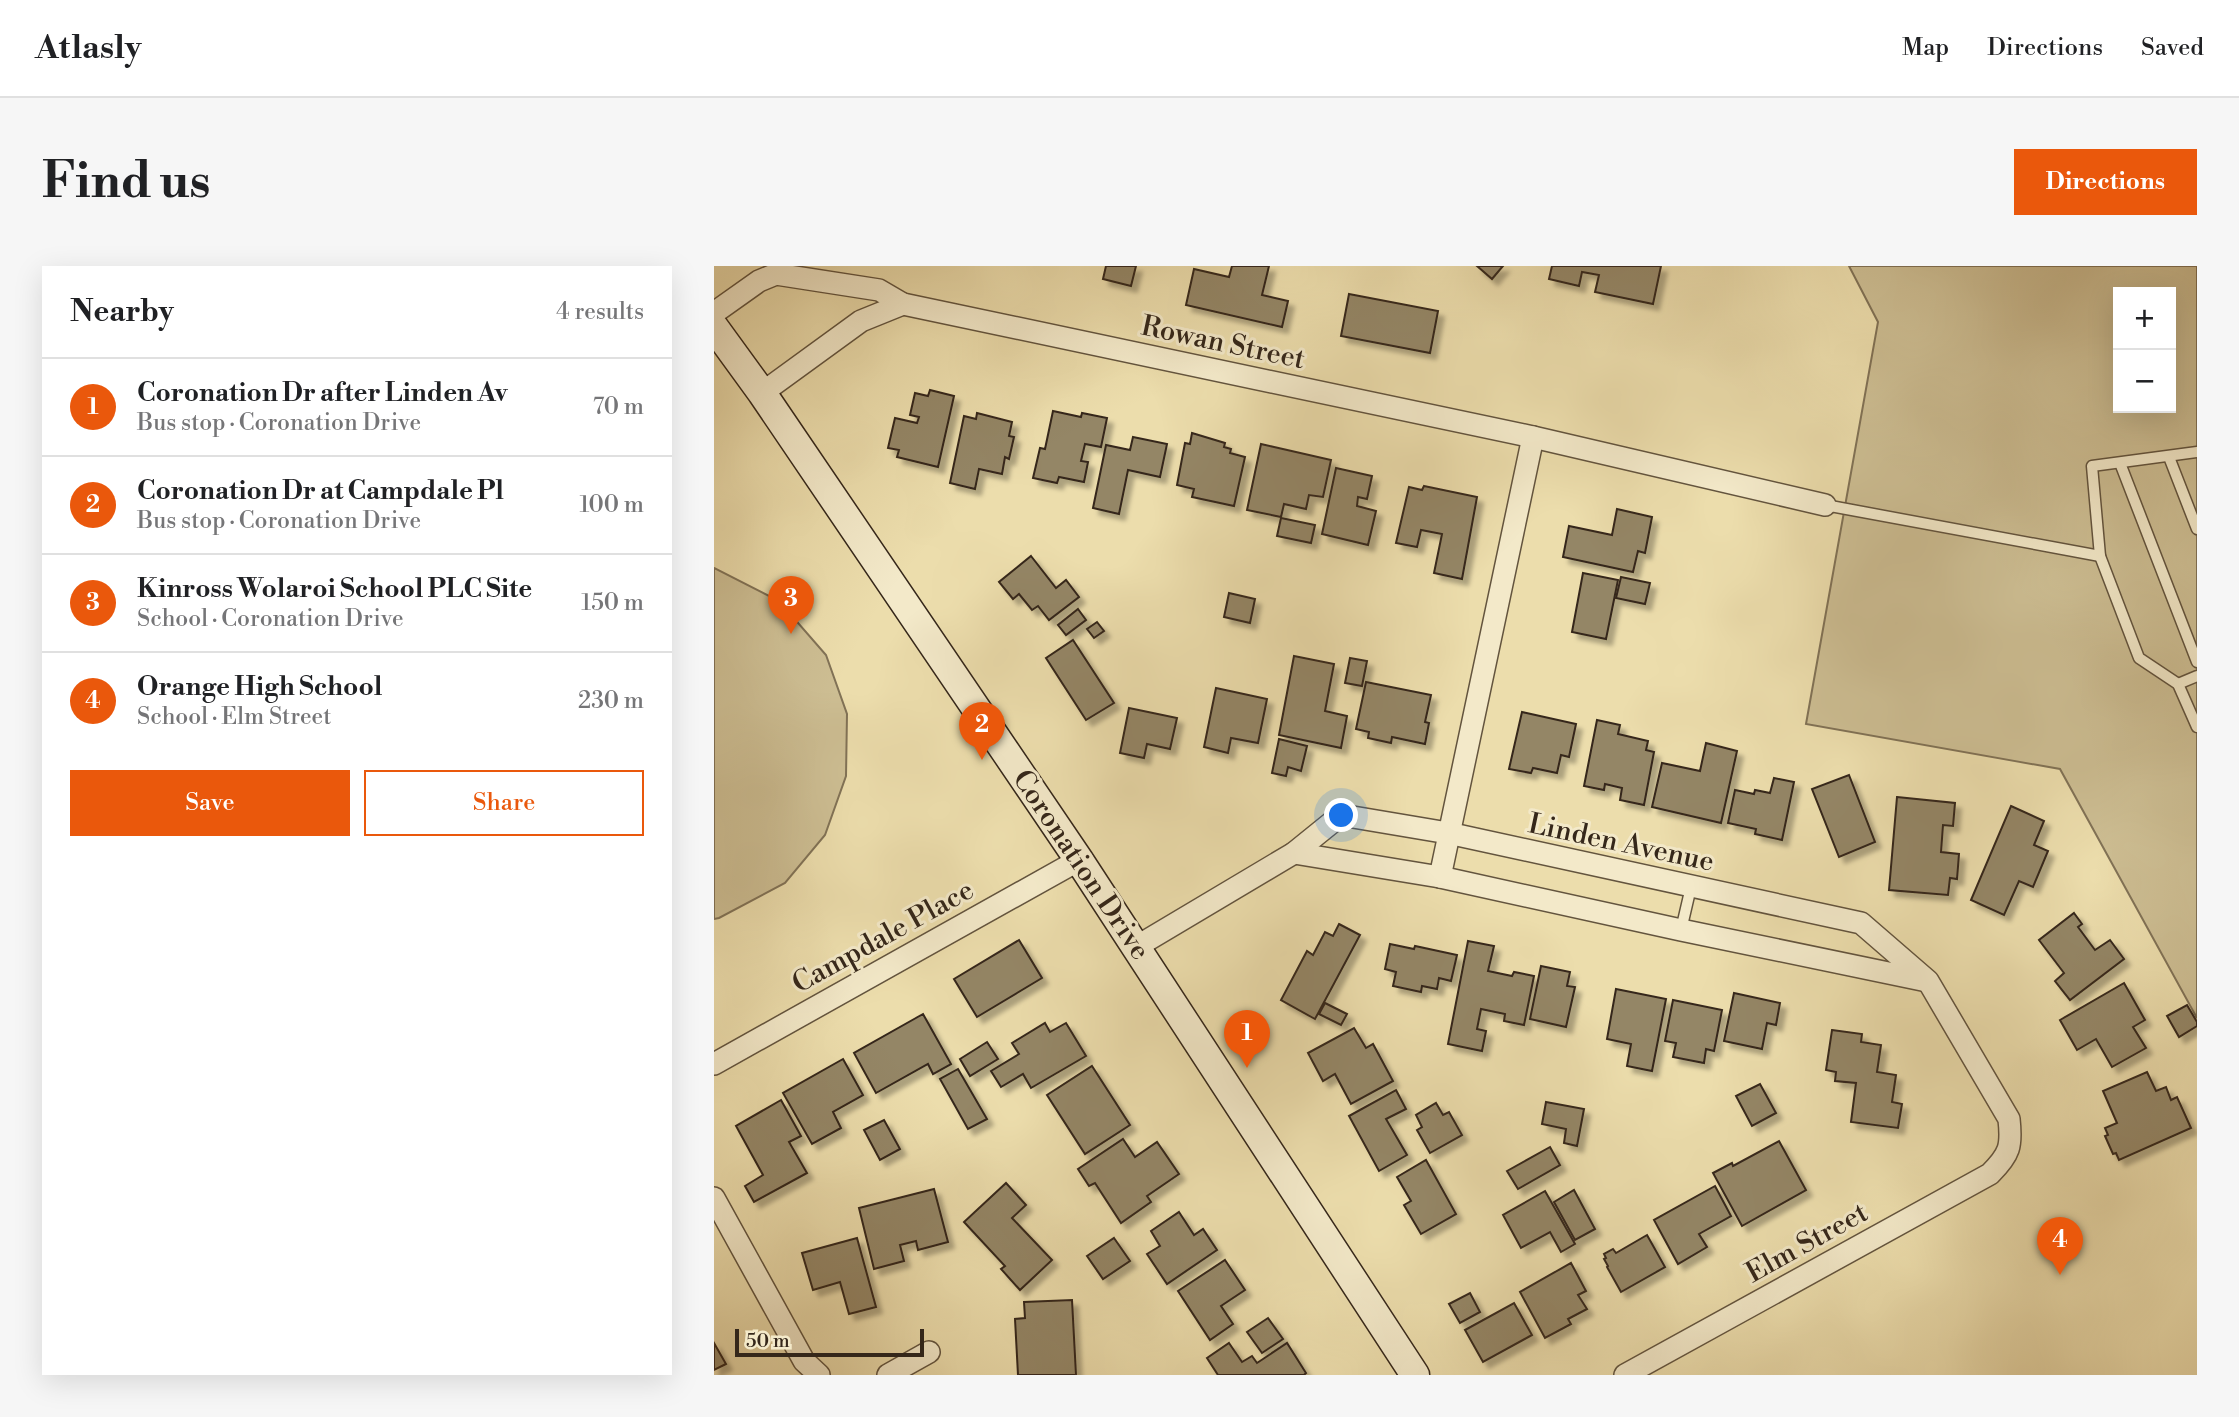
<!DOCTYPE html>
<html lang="en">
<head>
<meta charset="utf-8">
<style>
  body { margin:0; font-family:"Libre Bodoni",serif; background:#f6f6f6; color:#202124 }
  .controls { position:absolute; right:21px; top:21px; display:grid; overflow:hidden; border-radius:0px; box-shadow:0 7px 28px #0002 }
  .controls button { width:63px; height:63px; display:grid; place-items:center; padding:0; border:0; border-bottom:2px solid #e0e0e0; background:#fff; color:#202124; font:35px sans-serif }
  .scale { position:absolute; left:21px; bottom:18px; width:189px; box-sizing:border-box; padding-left:7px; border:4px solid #35271a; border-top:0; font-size:19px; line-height:24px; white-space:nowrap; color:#35271a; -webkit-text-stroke:5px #f3e9c9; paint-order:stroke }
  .you { position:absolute; left:628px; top:550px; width:24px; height:24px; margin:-18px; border:5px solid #fff; border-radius:50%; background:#1a73e8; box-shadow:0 0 0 10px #1a73e833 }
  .badge { display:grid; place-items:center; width:46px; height:46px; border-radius:50%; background:#ea580c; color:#fff; font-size:23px; font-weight:700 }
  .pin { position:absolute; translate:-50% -58px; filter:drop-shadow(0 2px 4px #0008) }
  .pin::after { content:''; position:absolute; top:37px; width:24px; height:21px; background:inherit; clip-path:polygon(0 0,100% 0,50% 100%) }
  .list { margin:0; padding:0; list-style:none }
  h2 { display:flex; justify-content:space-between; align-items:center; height:91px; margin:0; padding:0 28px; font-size:30px }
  h2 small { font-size:23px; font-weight:400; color:#757577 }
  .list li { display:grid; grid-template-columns:46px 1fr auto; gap:21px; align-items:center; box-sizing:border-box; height:98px; padding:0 28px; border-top:2px solid #e0e0e0 }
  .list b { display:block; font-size:26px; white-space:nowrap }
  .list p { margin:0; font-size:23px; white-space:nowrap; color:#757577 }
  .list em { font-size:23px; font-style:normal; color:#757577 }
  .actions { display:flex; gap:14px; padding:21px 28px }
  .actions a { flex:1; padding:16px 0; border:2px solid #ea580c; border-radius:0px; text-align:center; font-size:24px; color:#ea580c }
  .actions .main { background:#ea580c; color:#fff }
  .map { position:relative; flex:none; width:1483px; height:1109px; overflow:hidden; border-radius:0px }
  header { display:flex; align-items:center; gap:42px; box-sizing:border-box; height:98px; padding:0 35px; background:#fff; border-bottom:2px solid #e0e0e0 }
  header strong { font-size:33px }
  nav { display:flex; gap:38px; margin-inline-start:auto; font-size:24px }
  .intro { display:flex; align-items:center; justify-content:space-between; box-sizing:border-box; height:168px; padding:0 42px }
  h1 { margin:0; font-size:49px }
  .button { padding:18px 32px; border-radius:0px; background:#ea580c; color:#fff; font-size:24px; font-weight:700 }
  main { display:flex; gap:42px; padding:0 42px }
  aside { flex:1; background:#fff; border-radius:0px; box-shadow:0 7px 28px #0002 }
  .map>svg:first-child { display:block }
</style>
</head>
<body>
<header>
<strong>Atlasly</strong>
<nav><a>Map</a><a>Directions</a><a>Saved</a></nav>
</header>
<div class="intro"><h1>Find us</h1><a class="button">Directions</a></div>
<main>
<aside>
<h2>Nearby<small>4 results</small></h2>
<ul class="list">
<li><span class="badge">1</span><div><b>Coronation Dr after Linden Av</b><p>Bus stop · Coronation Drive</p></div><em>70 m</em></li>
<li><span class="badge">2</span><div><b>Coronation Dr at Campdale Pl</b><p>Bus stop · Coronation Drive</p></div><em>100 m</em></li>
<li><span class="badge">3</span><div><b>Kinross Wolaroi School PLC Site</b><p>School · Coronation Drive</p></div><em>150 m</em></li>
<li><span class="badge">4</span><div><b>Orange High School</b><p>School · Elm Street</p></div><em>230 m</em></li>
</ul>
<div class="actions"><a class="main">Save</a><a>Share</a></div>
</aside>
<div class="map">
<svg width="1483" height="1109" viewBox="0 0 1483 1109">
  <defs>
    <filter id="shadow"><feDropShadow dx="6" dy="6" stdDeviation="2" flood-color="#0004"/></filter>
  </defs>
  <rect width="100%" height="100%" fill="#ecddac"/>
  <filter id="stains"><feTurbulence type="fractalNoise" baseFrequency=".00286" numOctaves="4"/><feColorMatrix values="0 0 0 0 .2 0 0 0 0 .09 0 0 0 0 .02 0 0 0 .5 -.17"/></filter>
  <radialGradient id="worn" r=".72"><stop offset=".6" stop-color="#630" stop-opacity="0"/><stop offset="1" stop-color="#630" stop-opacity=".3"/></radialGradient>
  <g fill="#cdbe93" stroke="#817256" stroke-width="2" fill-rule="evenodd">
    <path d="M1135 0H1483V752L1346 503 1092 458 1164 56ZM1404 26H1457V142H1404Z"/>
    <path d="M0 302 65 335 112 389 133 448 132 510 111 569 71 617 5 652 0 653Z"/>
  </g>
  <g fill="#948666" stroke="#35271a" stroke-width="2" filter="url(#shadow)">
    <path d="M392 0H422L417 20 389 13Z"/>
    <path d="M518 0H555L548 29 574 35 568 61 472 39 480 3 515 11Z"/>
    <path d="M763 0H789L778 13Z"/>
    <path d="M838 0H947L939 38 881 26 885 9 868 6 865 20 835 13Z"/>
    <path d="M635 28 724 45 716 87 627 70Z"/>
    <path d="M216 124 240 130 224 201 183 191 185 184 174 182 181 152 203 157 205 151 196 149 201 127 214 130Z"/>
    <path d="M339 145 367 151 368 147 393 152 387 181 371 178 367 195 374 196 370 216 345 211 343 217 319 212 326 182 331 183Z"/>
    <path d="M263 147 298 156 295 170 300 171 295 193 291 191 288 208 265 203 261 223 236 217 250 150 262 153Z"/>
    <path d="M478 167 511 177 510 181 517 183 516 187 531 191 520 240 478 231 480 223 463 219 471 177 476 178Z"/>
    <path d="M419 171 453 178 446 211 414 204 405 248 379 242 392 179 416 184Z"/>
    <path d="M547 178 617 194 609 231 595 229 592 243 570 238 567 251 533 244Z"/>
    <path d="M622 202 658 210 653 233 644 231 643 240 662 245 654 279 608 268Z"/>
    <path d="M710 220 763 231 748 313 720 307 728 268 707 264 703 281 682 277 695 221 708 224Z"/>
    <path d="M903 243 938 251 931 287 924 285 919 306 849 291 855 260 898 269Z"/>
    <path d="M567 252 601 259 597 277 563 270Z"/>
    <path d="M317 290 342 322 352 314 365 331 335 354 324 340 318 344 305 328 299 333 285 316Z"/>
    <path d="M869 307 904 314 892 373 858 366Z"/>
    <path d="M907 311 936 317 931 338 902 332Z"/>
    <path d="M515 327 541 333 536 357 510 351Z"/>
    <path d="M364 343 372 354 352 369 344 359Z"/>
    <path d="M383 356 390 365 380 372 373 363Z"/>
    <path d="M359 374 400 437 372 454 332 392Z"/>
    <path d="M580 390 620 398 611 445 633 450 627 482 565 469Z"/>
    <path d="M636 392 653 395 648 420 631 417Z"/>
    <path d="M652 416 717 429 711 456 715 457 711 478 678 471 677 477 654 472 655 466 642 463Z"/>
    <path d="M502 422 553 433 544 477 517 472 514 487 490 481Z"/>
    <path d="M415 442 463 452 456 483 433 478 430 492 406 487Z"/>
    <path d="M808 446 862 458 855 491 847 489 843 507 819 502 817 507 795 503Z"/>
    <path d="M883 454 906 459 904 468 934 475 932 484 940 486 930 539 906 534 908 522 891 518 890 524 870 520Z"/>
    <path d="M565 473 593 480 587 505 574 501 572 510 558 507Z"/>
    <path d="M992 477 1023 485 1007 557 938 541 948 497 986 505Z"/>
    <path d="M1135 509 1161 576 1125 591 1098 523Z"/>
    <path d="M1060 512 1080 516 1068 574 1041 568 1042 563 1014 557 1021 524 1040 528 1041 524 1056 527Z"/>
    <path d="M1183 531 1241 537 1239 560 1229 559 1227 586 1245 588 1243 613 1236 612 1234 629 1175 624Z"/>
    <path d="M1297 540 1330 555 1320 579 1334 585 1319 621 1305 615 1290 649 1257 634Z"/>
    <path d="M1360 647 1368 658 1364 661 1381 684 1396 674 1410 693 1356 734 1341 715 1350 707 1325 674Z"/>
    <path d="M625 658 646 669 601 753 567 734 593 685 599 689 611 666 619 670Z"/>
    <path d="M305 674 328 712 263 751 240 713Z"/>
    <path d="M754 675 780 680 774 705 798 710 800 706 820 710 810 759 790 755 791 748 767 743 763 763 772 765 768 785 734 778Z"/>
    <path d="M676 678 700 683 701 680 743 689 737 715 725 712 723 723 708 720 707 726 679 720 682 706 671 703Z"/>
    <path d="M827 700 856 706 853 720 861 721 852 761 816 753Z"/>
    <path d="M1410 717 1431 754 1419 761 1432 782 1398 801 1382 773 1363 784 1346 754Z"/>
    <path d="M902 723 952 733 938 805 913 800 917 778 893 773Z"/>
    <path d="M1020 727 1066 737 1062 759 1053 757 1048 783 1010 775Z"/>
    <path d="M959 734 1008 744 1000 785 992 783 990 797 959 791 962 777 951 775Z"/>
    <path d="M611 737 633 748 627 759 605 748Z"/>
    <path d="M1473 739 1483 756V760L1465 771 1453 750Z"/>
    <path d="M209 748 237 798 219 808 214 798 162 827 140 787Z"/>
    <path d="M331 757 336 766 352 757 372 790 317 822 309 808 287 821 277 805 305 788 298 777Z"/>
    <path d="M640 762 652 782 659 778 679 815 637 838 621 808 609 815 594 787Z"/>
    <path d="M1118 764 1148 768 1147 776 1167 779 1163 806 1182 809 1178 836 1188 838 1184 862 1137 856 1142 817 1121 815 1122 806 1112 804Z"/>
    <path d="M273 776 284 793 256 810 246 793Z"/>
    <path d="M129 793 149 829 119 846 127 862 98 878 69 827Z"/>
    <path d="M378 800 416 859 371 888 333 829Z"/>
    <path d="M244 803 273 853 254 863 226 813Z"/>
    <path d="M1433 806 1442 825 1452 821 1457 834 1463 831 1477 862 1405 894 1402 887 1399 888 1391 870 1394 869 1391 862 1403 857 1389 825Z"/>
    <path d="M1046 818 1062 847 1038 860 1022 830Z"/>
    <path d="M682 824 692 843 672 853 693 889 665 905 635 850Z"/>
    <path d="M67 834 87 870 75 876 93 907 40 936 31 920 49 909 22 860Z"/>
    <path d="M832 836 870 843 863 880 850 877 852 863 828 858Z"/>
    <path d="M722 837 729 849 735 846 748 869 716 887 703 864 708 861 702 849Z"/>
    <path d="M170 854 186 883 166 894 150 864Z"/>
    <path d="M409 873 421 891 443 876 465 908 433 930 437 936 407 957 381 917 375 920 364 903Z"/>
    <path d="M1065 875 1092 924 1028 960 999 907 1018 897 1019 900Z"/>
    <path d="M836 881 846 899 804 923 793 905Z"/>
    <path d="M712 894 742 948 707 968 690 939 697 935 683 911Z"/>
    <path d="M292 917 312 939 298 952 338 994 306 1024 287 1003 291 1000 250 956Z"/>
    <path d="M1001 920 1017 950 985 968 993 981 964 998 940 954Z"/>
    <path d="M220 923 234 976 204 984 202 975 186 979 190 995 160 1003 145 942Z"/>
    <path d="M860 924 881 963 861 974 840 936Z"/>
    <path d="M831 925 861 978 847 986 836 966 807 982 789 949Z"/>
    <path d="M465 946 480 969 489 963 503 984 453 1018 433 988 446 980 437 965Z"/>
    <path d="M933 969 951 1001 907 1026 893 1001 894 1000 890 993 892 992 890 988 899 983 902 987Z"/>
    <path d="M143 972 162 1041 135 1048 126 1016 99 1024 88 987Z"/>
    <path d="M400 972 416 995 389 1013 373 990Z"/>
    <path d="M511 994 531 1024 507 1040 519 1058 496 1074 464 1025Z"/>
    <path d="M857 997 872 1025 864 1029 873 1043 854 1053 857 1058 831 1072 806 1026Z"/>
    <path d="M756 1027 766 1046 746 1057 735 1038Z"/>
    <path d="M358 1034 362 1109H304L301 1053 311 1052 310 1036Z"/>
    <path d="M800 1037 818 1069 769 1096 751 1064Z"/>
    <path d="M554 1052 569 1073 548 1087 533 1066Z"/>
    <path d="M0 1077 12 1098 0 1104Z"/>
    <path d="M515 1077 528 1096 538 1090 543 1097 573 1077 592 1107 590 1109H504L493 1092Z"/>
  </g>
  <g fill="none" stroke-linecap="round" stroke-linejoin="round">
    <g stroke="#63543e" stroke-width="13">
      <g id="service">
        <path d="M1483 186 1378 200 1386 290 1425 392 1464 418 1483 461"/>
        <path d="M1455 191 1483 263"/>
        <path d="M1406 197 1483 396"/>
        <path d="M1111 239 1386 290"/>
        <path d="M1464 418 1483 410"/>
        <path d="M967 664 977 621"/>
      </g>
    </g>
    <g stroke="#63543e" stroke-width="24">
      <g id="minor">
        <path d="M0 47 45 15 62 8 165 24 189 38 819 171 1111 239"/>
        <path d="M48 127 147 55 189 38"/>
        <path d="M580 587 726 611 967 664 1213 715"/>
        <path d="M726 611 819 171"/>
        <path d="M422 681 580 587 627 549 734 567 1147 657 1214 715 1295 853C1298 880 1296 888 1276 908L911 1109"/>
        <path d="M0 798 365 594"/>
        <path d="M0 932 90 1095 105 1109"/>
        <path d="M174 1109 215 1086"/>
      </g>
    </g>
    <g stroke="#35271a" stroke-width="31">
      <path id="secondary" d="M0 61 48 127 365 594 701 1109"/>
    </g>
    <use href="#service" stroke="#f3e9c9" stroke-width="10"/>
    <use href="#minor" stroke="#f3e9c9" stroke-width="21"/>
    <use href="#secondary" stroke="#f3e9c9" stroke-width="28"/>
  </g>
  <g text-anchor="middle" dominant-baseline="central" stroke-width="6" stroke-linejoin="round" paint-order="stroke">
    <g font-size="28" fill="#35271a" stroke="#f3e9c9">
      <text transform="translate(509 77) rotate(12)">Rowan Street</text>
      <text transform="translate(907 577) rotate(12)">Linden Avenue</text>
      <text transform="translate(367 599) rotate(56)">Coronation Drive</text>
      <text transform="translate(169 671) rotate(-29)">Campdale Place</text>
      <text transform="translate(1093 977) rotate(-29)">Elm Street</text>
    </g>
  </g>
  <rect width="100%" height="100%" filter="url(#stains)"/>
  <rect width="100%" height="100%" fill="url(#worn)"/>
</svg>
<div class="controls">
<button>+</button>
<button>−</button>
</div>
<div class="scale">50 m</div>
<div class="you"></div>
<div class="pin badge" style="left:533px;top:802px">1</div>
<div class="pin badge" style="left:268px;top:494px">2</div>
<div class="pin badge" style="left:77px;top:368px">3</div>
<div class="pin badge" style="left:1346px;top:1009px">4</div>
</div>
</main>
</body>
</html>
